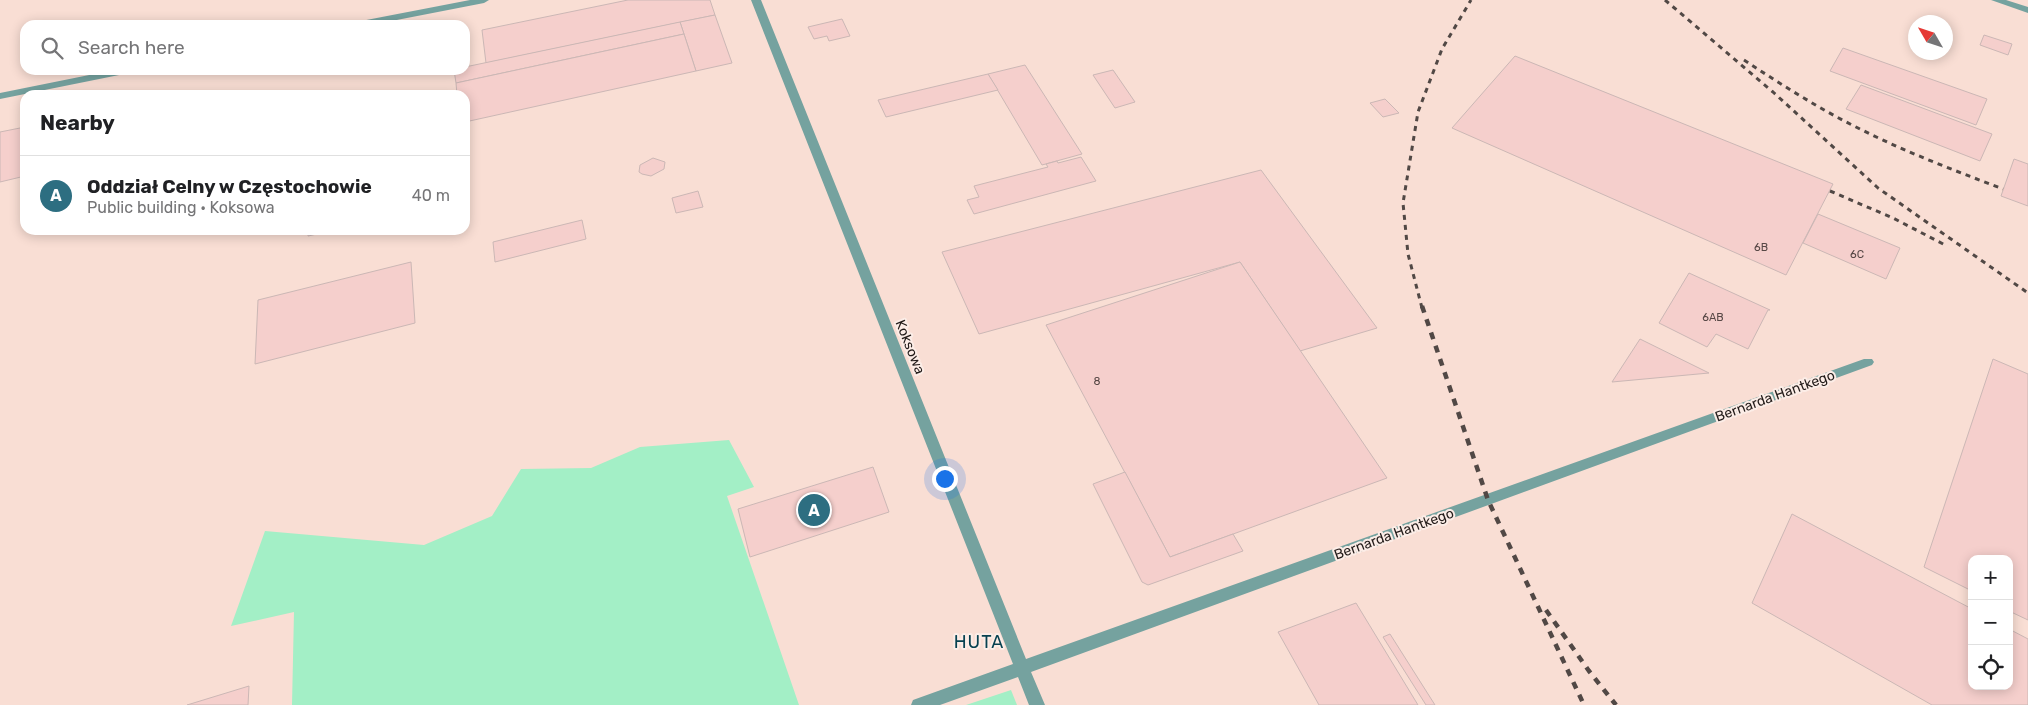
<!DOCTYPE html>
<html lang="en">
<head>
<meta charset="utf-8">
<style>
  body { margin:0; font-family:Rubik,sans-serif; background:#f6f6f6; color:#202124 }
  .controls { position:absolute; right:15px; bottom:15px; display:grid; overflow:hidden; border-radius:10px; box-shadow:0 2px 12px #0003 }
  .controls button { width:45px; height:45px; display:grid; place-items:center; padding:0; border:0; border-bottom:1px solid #e0e0e0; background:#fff; color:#202124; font:25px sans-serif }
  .compass { position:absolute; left:1908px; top:15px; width:45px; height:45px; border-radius:50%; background:#fff; box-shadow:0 2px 12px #0003; rotate:309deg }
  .you { position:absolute; left:944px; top:478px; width:18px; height:18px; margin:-12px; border:4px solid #fff; border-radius:50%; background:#1a73e8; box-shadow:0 0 0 8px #1a73e833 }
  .badge { display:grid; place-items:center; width:32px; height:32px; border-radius:50%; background:#2d6e81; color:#fff; font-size:16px; font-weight:700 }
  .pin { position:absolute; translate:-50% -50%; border:2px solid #fff; box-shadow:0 1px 5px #0006 }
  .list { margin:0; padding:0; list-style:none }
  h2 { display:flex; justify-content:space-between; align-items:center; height:65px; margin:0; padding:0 20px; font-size:21px }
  h2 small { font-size:16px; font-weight:400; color:#757577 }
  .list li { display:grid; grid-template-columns:32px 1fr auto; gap:15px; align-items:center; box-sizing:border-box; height:80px; padding:0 20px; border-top:1px solid #e0e0e0 }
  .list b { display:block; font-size:19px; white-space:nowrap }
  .list p { margin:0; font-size:16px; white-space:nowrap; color:#757577 }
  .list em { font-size:16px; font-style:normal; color:#757577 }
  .icon { flex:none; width:28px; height:28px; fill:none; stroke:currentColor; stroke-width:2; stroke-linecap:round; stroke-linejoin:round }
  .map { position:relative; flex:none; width:2028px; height:705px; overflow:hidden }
  .search { position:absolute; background:#fff; box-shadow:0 2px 12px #0003; left:20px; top:20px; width:450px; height:55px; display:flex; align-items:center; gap:12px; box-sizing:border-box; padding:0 18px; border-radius:15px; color:#757577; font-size:19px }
  .panel { position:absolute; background:#fff; box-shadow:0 2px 12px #0003; left:20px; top:90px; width:450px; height:145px; border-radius:15px }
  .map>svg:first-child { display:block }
</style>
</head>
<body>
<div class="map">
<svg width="2028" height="705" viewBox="0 0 2028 705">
  <rect width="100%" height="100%" fill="#fcede7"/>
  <path fill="#f9ded4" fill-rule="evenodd" d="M0 0H2028V705H0ZM1916 22H1946V52H1916ZM25 25H465V70H25ZM25 95H465V230H25ZM1972 559H2009V686H1972Z"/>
  <g fill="#a3efc6">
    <path d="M729 440 754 487 727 496 799 705H292L294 612 231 626 265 531 424 545 492 516 521 469 591 468 640 447Z"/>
    <path d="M1011 690 1017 705H966Z"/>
  </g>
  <g fill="#f5cfcc" stroke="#cbb7b5">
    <path d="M628 0H710L715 15 486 63 482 30Z"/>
    <path d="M715 15 732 63 696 71 680 22Z"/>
    <path d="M842 19 850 36 829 41 827 36 814 39 808 27Z"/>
    <path d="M680 22 684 34 456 83 454 70H465V67Z"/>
    <path d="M684 34 696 71 465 122V95H457L456 83Z"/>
    <path d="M1984 35 2012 44 2008 55 1980 45Z"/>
    <path d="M1843 48 1987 99 1976 125 1830 71Z"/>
    <path d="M1515 56 1833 184 1786 275 1452 128Z"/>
    <path d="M1025 65 1082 154 1042 165 988 74Z"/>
    <path d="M1113 70 1135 102 1115 108 1093 75Z"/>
    <path d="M988 74 998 90 886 117 878 100Z"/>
    <path d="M1861 85 1992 134 1980 161 1846 109Z"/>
    <path d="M1385 99 1399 113 1383 117 1370 103Z"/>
    <path d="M25 127V176L0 182V132Z"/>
    <path d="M1081 157 1096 181 974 214 967 200 979 197 974 186 1048 167 1046 164 1057 161 1058 163Z"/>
    <path d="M653 158 665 162 664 169 651 176 642 174 639 172 640 165Z"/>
    <path d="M2014 159 2028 164V206L2001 196Z"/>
    <path d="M1261 170 1377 328 1300 351 1240 262 979 334 942 252Z"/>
    <path d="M698 191 703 207 676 213 672 198Z"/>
    <path d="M1818 214 1900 248 1886 279 1803 243Z"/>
    <path d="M582 220 586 239 495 262 493 242Z"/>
    <path d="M308 230H326V232L308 236Z"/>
    <path d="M411 262 415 323 255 364 258 300Z"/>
    <path d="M1240 262 1387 478 1170 557 1046 325Z"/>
    <path d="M1689 273 1770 310H1768L1748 349 1716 334 1707 347 1659 323Z"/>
    <path d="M1640 339 1709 373 1612 382Z"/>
    <path d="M1993 359 2028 374V620L2009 611V559H1972V591L1924 567Z"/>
    <path d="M873 467 889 512 750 557 738 509Z"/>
    <path d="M1125 472 1170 557 1233 534 1243 551 1148 585 1142 582 1093 484Z"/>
    <path d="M1792 514 1972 609V686H2009V629L2028 639V705H1932L1752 603Z"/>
    <path d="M1356 603 1418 705H1319L1278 632Z"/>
    <path d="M1390 634 1435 705H1426L1383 637Z"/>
    <path d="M249 686 248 705H187Z"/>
  </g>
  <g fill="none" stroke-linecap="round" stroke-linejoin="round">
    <g fill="#75a29f" fill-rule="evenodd">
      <path d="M470 0H489L484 3 371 25H351L356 22Z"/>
      <path d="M751 0H761L1026 659 1864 359H1872L1874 362 1872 365 1031 672 1045 705H1029L1018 677 940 705H911L913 700 1013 664Z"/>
      <path d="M1991 0H2006L2028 7V13Z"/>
      <path d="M114 70H134L129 73 0 99V93Z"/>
    </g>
    <g stroke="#514845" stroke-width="3" stroke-dasharray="5 5" stroke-linecap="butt">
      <path d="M1665 0 1773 92 1878 188 2028 293"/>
      <path d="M1744 60C1782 85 1821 110 1862 130 1908 153 1956 171 2003 189"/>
      <path d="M1830 191 1893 218 1947 246"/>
      <path d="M1422 308 1408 254 1403 203 1418 112 1442 49 1471 0"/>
    </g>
    <g stroke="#514845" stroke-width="4.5" stroke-dasharray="7 7" stroke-linecap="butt">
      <path d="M1422 306 1488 500 1584 705"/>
      <path d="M1546 610 1589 671 1616 705"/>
    </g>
  </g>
  <g text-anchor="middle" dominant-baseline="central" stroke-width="4" stroke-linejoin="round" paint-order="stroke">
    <g font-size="11" fill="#574846">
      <text x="1761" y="247">6B</text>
      <text x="1857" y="254">6C</text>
      <text x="1713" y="317">6AB</text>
      <text x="1097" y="381">8</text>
    </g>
    <g font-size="14" fill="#221b19" stroke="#fcede7">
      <text transform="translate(910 347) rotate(68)">Koksowa</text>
      <text transform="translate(1775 396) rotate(-20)">Bernarda Hantkego</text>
      <text transform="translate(1394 534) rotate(-20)">Bernarda Hantkego</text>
    </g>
    <g font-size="18" letter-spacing="1" fill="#074150" stroke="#fcede7">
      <text x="979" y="642">HUTA</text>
    </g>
  </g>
</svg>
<div class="controls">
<button>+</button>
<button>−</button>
<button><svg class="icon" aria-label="locate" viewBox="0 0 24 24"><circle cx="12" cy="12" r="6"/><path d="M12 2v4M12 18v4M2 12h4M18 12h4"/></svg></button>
</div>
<svg class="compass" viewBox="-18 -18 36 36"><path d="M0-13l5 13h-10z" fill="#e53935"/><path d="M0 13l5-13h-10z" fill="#757577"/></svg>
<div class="you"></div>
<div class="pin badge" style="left:814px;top:510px">A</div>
<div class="search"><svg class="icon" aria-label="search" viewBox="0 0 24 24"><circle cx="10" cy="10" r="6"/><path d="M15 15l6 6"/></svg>Search here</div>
<section class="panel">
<h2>Nearby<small></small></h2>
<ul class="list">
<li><span class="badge">A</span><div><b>Oddział Celny w Częstochowie</b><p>Public building · Koksowa</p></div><em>40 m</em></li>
</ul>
</section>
</div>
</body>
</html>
